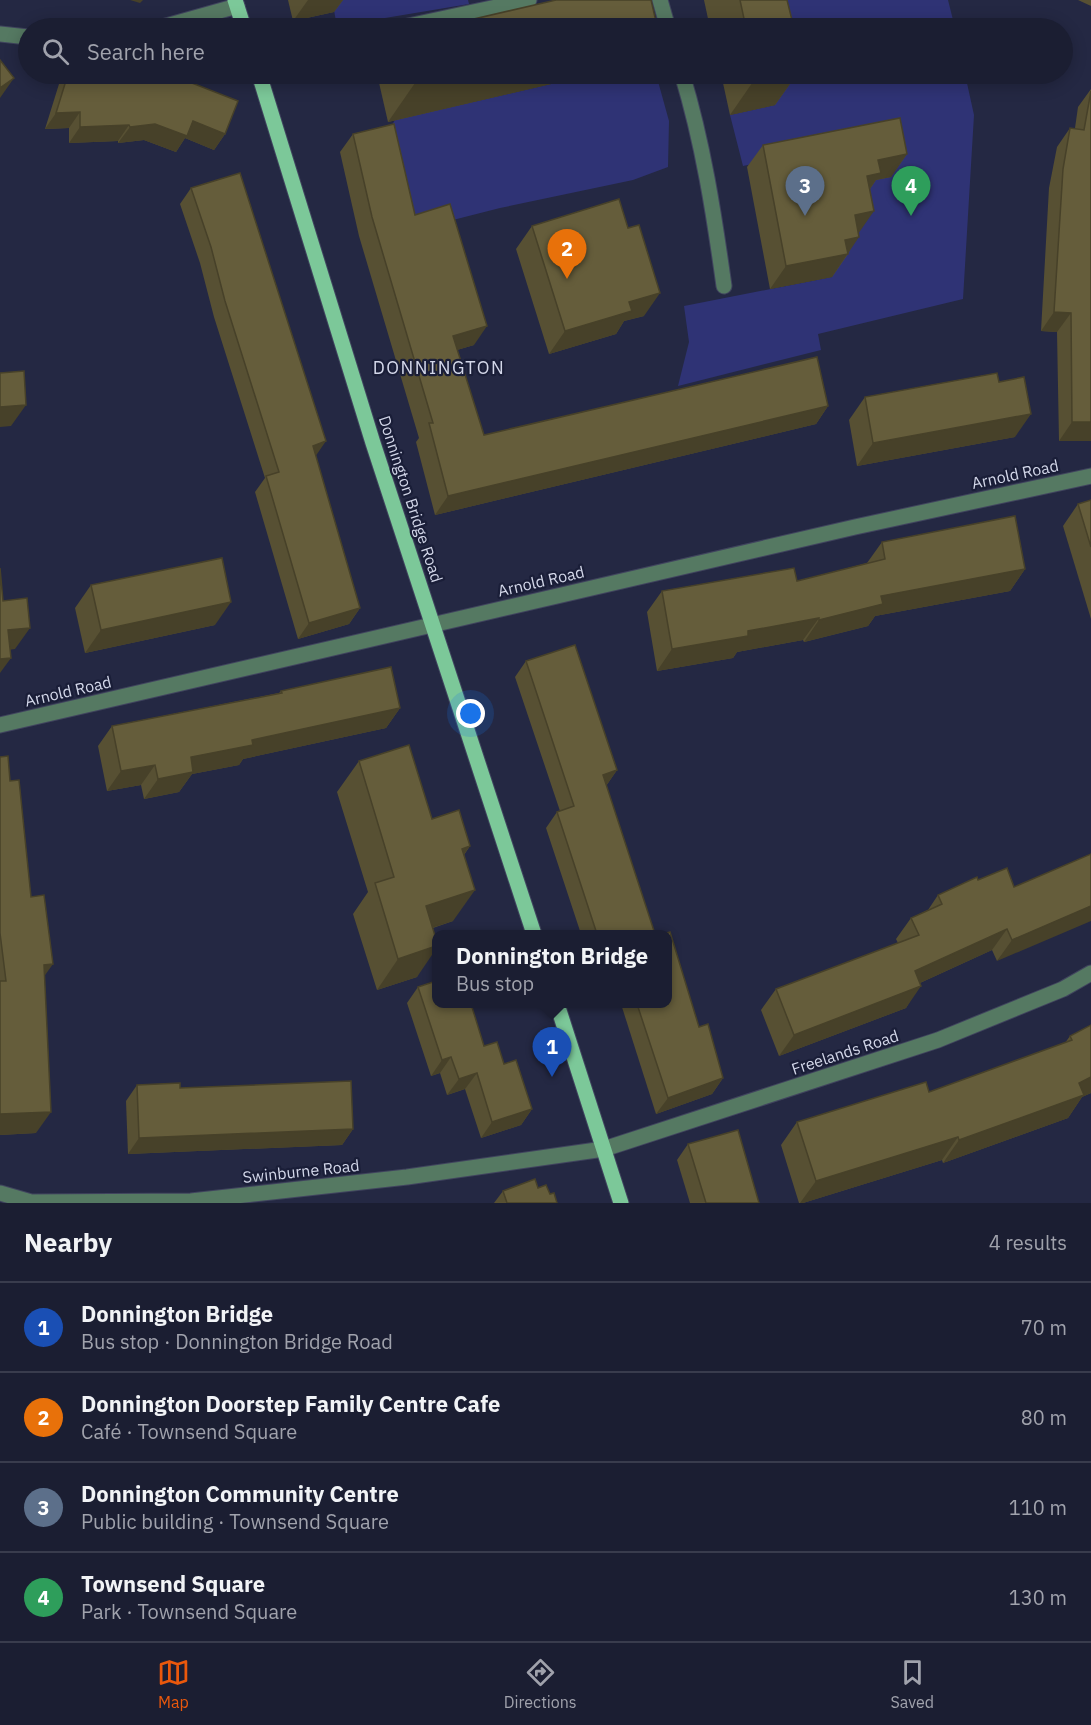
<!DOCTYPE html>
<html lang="en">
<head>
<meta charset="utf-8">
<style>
  body { margin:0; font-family:"IBM Plex Sans",sans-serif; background:#24273a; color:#f1f3f6 }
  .you { position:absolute; left:471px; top:714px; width:21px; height:21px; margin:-15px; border:4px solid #fff; border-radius:50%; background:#1a73e8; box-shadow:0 0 0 9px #1a73e833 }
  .badge { display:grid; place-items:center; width:39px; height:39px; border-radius:50%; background:#ea580c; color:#fff; font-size:20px; font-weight:700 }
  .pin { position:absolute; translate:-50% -50px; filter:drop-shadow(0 2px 3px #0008) }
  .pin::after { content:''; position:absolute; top:32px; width:21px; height:18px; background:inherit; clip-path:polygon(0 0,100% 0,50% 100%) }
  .popup { position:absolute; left:432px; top:930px; width:240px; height:78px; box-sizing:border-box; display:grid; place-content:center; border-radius:12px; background:#1b1e32; filter:drop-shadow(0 2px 4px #0005); font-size:20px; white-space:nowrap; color:#a0a2ac }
  .popup b { font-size:22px; color:#f1f3f6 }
  .popup::after { content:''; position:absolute; left:50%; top:100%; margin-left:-12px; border:12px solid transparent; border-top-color:#1b1e32 }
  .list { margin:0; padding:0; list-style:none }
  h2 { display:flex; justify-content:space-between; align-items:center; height:78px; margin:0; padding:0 24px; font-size:26px }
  h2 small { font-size:20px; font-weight:400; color:#a0a2ac }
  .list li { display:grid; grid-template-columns:39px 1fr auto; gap:18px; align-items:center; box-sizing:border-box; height:90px; padding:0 24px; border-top:2px solid #393c4d }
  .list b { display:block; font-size:22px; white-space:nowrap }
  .list p { margin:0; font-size:20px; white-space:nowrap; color:#a0a2ac }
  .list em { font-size:20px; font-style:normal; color:#a0a2ac }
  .icon { flex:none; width:33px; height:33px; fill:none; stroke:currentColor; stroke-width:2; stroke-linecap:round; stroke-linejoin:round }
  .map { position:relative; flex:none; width:1091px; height:1203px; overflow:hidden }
  .search { position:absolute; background:#1b1e32; box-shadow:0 3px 15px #0003; left:18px; right:18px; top:18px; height:66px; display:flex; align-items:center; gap:15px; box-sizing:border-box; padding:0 21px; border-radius:33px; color:#a0a2ac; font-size:22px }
  .sheet { height:438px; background:#1b1e32 }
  nav { display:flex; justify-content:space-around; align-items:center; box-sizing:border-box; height:84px; border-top:2px solid #393c4d; background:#1b1e32; font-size:16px; color:#a0a2ac }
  nav a { display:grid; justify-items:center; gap:3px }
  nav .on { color:#ea580c }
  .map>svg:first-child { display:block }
</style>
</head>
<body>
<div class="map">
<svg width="1091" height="1203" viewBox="0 0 1091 1203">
  <rect width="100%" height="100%" fill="#242843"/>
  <g fill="#2f3375">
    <path d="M332 0H468L469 4 337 26Z"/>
    <path d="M751 0H948L955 28H758Z"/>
    <path d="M594 74H656L669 121 668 167 633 180 500 208 402 233 381 143 395 120Z"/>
    <path d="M768 74H965L974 115 963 299 818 334 821 350 678 386 689 342 684 306 832 277 851 198 884 135 743 166 730 115 775 105Z"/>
  </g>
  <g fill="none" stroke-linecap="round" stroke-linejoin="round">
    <g stroke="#40445e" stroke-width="17">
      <g id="minor">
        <path d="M660 0 668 28"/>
        <path d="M159 28 237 6"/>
        <path d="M399 28 529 0"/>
        <path d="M0 34 28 37"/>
        <path d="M682 74C703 143 714 214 724 286"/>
        <path d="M0 725 855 527 1091 476"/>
        <path d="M0 1193 31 1202 191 1201 407 1177 604 1149 938 1040 1063 989 1091 973"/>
      </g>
    </g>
    <g stroke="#40445e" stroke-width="17">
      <g id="major">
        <path d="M235 0 244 28"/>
        <path d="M259 74 373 443 534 934"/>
        <path d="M557 1004 621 1203"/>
      </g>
    </g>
    <use href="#minor" stroke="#557962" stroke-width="15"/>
    <use href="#major" stroke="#7cc899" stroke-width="15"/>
  </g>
  <g fill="#575033">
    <path d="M288 0H343L334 12 293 21Z"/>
    <path d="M704 0H787L794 28H710Z"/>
    <path d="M1078 0H1091V6Z"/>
    <path d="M66 74H115L116 80 225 134 214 150 185 138 176 152 144 140 118 143V141L69 143V128L45 129 59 84Z"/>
    <path d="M377 74H594L388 122Z"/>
    <path d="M721 74H797L775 105 730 115Z"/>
    <path d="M1091 89V441H1059L1057 332 1041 331 1049 188 1057 147 1070 128H1075L1078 107Z"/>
    <path d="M353 134 415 215 474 345 457 350 484 435 828 406 816 424 435 515 416 442 419 438 359 236 340 152Z"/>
    <path d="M763 145 907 154 891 177 876 180 870 189 858 234 848 254 832 277 770 289 747 167Z"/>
    <path d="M191 188 316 456 360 608 349 624 298 639 255 492 265 478 214 317 200 263 180 204Z"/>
    <path d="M532 226 644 316 624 321 616 334 549 354 516 249Z"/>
    <path d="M999 382 1015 437 857 466 849 420 865 397Z"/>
    <path d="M1091 500V619L1063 526 1078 504Z"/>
    <path d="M882 542 1025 569 1010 591 875 616 868 626 804 642 803 640 737 652 733 658 657 671 647 612 662 591 797 581 867 563Z"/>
    <path d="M91 585 215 625 85 653 75 608Z"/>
    <path d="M526 661 617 770 606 786 655 934H581L546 828 557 812 560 811 515 677Z"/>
    <path d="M281 691 400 708 386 728 243 759 239 765 192 774 179 792 144 799 141 785 107 791 98 746 112 726 279 693Z"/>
    <path d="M0 757 10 781 31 897 44 976 36 1133 0 1135Z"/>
    <path d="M359 761 432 819 470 846 464 855 453 921 433 928 417 977 377 990 353 914 368 892 337 792Z"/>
    <path d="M1091 854 997 961 992 950 920 983 906 1008 779 1056 761 1010 776 989 898 943 896 939 911 918 928 910 938 895 978 880 1014 887Z"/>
    <path d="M418 987 504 1064 532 1109 521 1125 481 1138 465 1089 447 1095 440 1073 431 1076 407 1003Z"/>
    <path d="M621 1004H668L699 1027 723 1078 712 1094 656 1114Z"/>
    <path d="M1091 1025V1093L1082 1097 1068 1118 943 1163 942 1160 803 1203H799L781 1145 797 1122 929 1092 1065 1043 1070 1036Z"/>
    <path d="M137 1085 180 1088 353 1129 342 1145 128 1154 126 1101Z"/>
    <path d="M688 1144 759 1203H690L677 1160Z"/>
    <path d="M538 1188 550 1194 557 1203H494L503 1191Z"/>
  </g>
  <g fill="#474129">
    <path d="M130 0H143L140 3Z"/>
    <path d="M308 0H343L334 12 293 21Z"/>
    <path d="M456 74H594L388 122 415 83Z"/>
    <path d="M769 74H797L775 105 730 115 757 76Z"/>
    <path d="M14 78 0 98V88Z"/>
    <path d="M80 112 69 128 45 129 56 113Z"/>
    <path d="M193 121 225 134 214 150 185 138 176 152 144 140 118 143 130 127 155 124Z"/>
    <path d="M129 125 118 141 69 143 80 127Z"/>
    <path d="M907 154 891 177 876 180 865 196 851 198 878 160Z"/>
    <path d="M874 211 858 234 855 215Z"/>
    <path d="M859 237 832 277 770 289 786 266 845 240Z"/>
    <path d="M660 293 644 316 624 321 616 334 549 354 565 331 629 302Z"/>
    <path d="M1054 312 1071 313 1057 332 1041 331Z"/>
    <path d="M487 326 474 345 440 355 453 336Z"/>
    <path d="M26 405 11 426 0 427V407Z"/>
    <path d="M828 406 816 424 435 515 448 496Z"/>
    <path d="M1031 414 1015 437 857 466 873 443Z"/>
    <path d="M1072 422H1091V441H1059Z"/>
    <path d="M326 441 315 457 313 446Z"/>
    <path d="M1025 569 1010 591 875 616 868 626 804 642 819 620 881 596Z"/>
    <path d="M231 602 215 625 85 653 101 630Z"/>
    <path d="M360 608 349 624 298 639 309 623Z"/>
    <path d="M819 618 803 640 737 652 733 658 657 671 672 649 748 631Z"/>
    <path d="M30 628 15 649 0 651 8 630Z"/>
    <path d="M11 658 0 673V659Z"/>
    <path d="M400 708 386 728 243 759 239 765 192 774 179 792 144 799 158 779 191 757 252 740Z"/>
    <path d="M155 765 141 785 107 791 121 771Z"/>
    <path d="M617 770 606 786 603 775Z"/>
    <path d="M470 846 448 877 462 849Z"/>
    <path d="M475 890 453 921 404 937 426 906Z"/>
    <path d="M1091 906V921L997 961 1012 940Z"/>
    <path d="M1007 929 992 950 900 992 915 971Z"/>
    <path d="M436 946V949L417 977 377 990 398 959Z"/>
    <path d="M53 964 38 985 44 965Z"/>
    <path d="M921 986 906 1008 779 1056 794 1035Z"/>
    <path d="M451 1057 440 1073 431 1076 442 1060Z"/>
    <path d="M477 1073 465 1089 447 1095 459 1079Z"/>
    <path d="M1091 1077V1093L1082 1097 1068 1118 943 1163 959 1140Z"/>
    <path d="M723 1078 712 1094 656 1114 668 1098Z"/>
    <path d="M532 1109 521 1125 481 1138 492 1122Z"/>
    <path d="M51 1112 36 1133 0 1135V1114Z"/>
    <path d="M353 1129 342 1145 128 1154 139 1138Z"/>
    <path d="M958 1137 942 1160 803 1203H800L816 1181Z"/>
  </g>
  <g fill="#655d3b" stroke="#474129" stroke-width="1.5">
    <path d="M556 0H651L657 26 648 28H435Z"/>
    <path d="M740 0H787L794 28H746Z"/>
    <path d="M0 60 14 78 0 88Z"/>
    <path d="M68 74H115L116 80 169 74 238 101 225 134 193 121 187 136 155 124 130 127 129 125 80 127V112L56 113Z"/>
    <path d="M413 74H456L415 83Z"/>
    <path d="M757 74H769L757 76Z"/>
    <path d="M1091 91V422H1072L1071 313 1054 312 1063 169 1070 128 1084 130Z"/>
    <path d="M900 118 907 154 878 160 881 173 867 176 874 211 855 215 859 237 845 240 848 254 786 266 763 145Z"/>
    <path d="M394 124 415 215 450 204 487 326 453 336 484 435 817 357 828 406 448 496 429 423H433L372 217 353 134Z"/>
    <path d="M240 173 326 441 313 446 360 608 309 623 266 476 279 472 225 301 211 247 191 188Z"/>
    <path d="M619 199 628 228 639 225 660 293 629 302 632 311 565 331 532 226Z"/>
    <path d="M24 371 26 405 0 407V373Z"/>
    <path d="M997 373 999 382 1024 377 1031 414 873 443 865 397Z"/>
    <path d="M1091 500V547L1078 504Z"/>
    <path d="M1015 516 1025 569 881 596 883 604 819 620V618L748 631V636L672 649 662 591 794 568 797 581 885 559 882 542Z"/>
    <path d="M222 558 231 602 101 630 91 585Z"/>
    <path d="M0 568 3 601 27 598 30 628 8 630 11 658 0 659Z"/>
    <path d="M575 645 617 770 603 775 655 934H615L614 931 602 934H597L557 812 574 806 526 661Z"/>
    <path d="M391 667 400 708 252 740 253 745 191 757 193 772 158 779 155 765 121 771 112 726 282 693 281 691Z"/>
    <path d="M409 745 432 819 459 810 470 846 462 849 475 890 426 906 436 939V946L398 959 375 883 394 877 359 761Z"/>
    <path d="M8 756 10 781 19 780 31 897 44 895 53 964 44 965 51 1112 0 1114V981H6L0 933V757Z"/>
    <path d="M1091 854V906L1012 940 1007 929 915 971 921 986 794 1035 776 989 919 935 911 918 942 904 938 895 977 877 978 880 1007 868 1014 887Z"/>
    <path d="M670 932 699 1027 708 1024 723 1078 668 1098 637 1004H668V934H664Z"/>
    <path d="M436 981V1004H471L484 1046 497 1042 504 1064 516 1060 532 1109 492 1122 477 1073 459 1079 451 1057 442 1060 418 987Z"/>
    <path d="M1091 1025V1077L1079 1083 1084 1095 959 1140 958 1137 816 1181 797 1122 926 1082 929 1092 1072 1040 1070 1036Z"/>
    <path d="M351 1081 353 1129 139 1138 137 1085 180 1083V1088Z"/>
    <path d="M738 1130 759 1203H706L688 1144Z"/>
    <path d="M535 1179 538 1188 546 1185 550 1194 554 1193 557 1203H507L503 1191Z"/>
  </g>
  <g text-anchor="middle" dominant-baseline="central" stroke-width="4.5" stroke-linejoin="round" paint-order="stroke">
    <g font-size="16" fill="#d3d7e9" stroke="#1a1e38">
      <text transform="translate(1015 474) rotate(-12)">Arnold Road</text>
      <text transform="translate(411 499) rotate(72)">Donnington Bridge Road</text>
      <text transform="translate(541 581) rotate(-13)">Arnold Road</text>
      <text transform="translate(68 691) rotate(-13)">Arnold Road</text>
      <text transform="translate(845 1052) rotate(-18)">Freelands Road</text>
      <text transform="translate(301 1171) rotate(-6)">Swinburne Road</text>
    </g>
    <g font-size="18" letter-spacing="1.5" fill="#d3d7e9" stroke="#1a1e38">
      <text x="439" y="367">DONNINGTON</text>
    </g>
  </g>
</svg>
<div class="you"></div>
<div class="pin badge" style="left:552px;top:1077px;background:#1a4fb4">1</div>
<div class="popup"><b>Donnington Bridge</b>Bus stop</div>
<div class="pin badge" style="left:567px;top:279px;background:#e8710a">2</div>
<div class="pin badge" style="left:805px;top:216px;background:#5c6f8a">3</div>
<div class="pin badge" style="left:911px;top:216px;background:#2e9e5b">4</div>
<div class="search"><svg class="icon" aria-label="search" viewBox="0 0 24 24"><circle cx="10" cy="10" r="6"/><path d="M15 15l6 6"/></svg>Search here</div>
</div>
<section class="sheet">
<h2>Nearby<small>4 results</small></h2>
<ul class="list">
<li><span class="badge" style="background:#1a4fb4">1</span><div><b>Donnington Bridge</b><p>Bus stop · Donnington Bridge Road</p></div><em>70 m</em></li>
<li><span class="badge" style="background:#e8710a">2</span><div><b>Donnington Doorstep Family Centre Cafe</b><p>Café · Townsend Square</p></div><em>80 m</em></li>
<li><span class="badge" style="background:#5c6f8a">3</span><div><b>Donnington Community Centre</b><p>Public building · Townsend Square</p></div><em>110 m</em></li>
<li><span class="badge" style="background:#2e9e5b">4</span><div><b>Townsend Square</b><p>Park · Townsend Square</p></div><em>130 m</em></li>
</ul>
</section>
<nav>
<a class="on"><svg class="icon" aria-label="map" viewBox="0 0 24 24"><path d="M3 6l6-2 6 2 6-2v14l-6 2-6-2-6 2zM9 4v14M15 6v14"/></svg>Map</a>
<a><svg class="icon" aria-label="directions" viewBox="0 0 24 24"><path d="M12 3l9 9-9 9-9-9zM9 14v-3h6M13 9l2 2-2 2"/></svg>Directions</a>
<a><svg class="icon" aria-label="saved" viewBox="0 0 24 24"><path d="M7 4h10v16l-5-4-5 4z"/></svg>Saved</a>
</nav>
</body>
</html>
